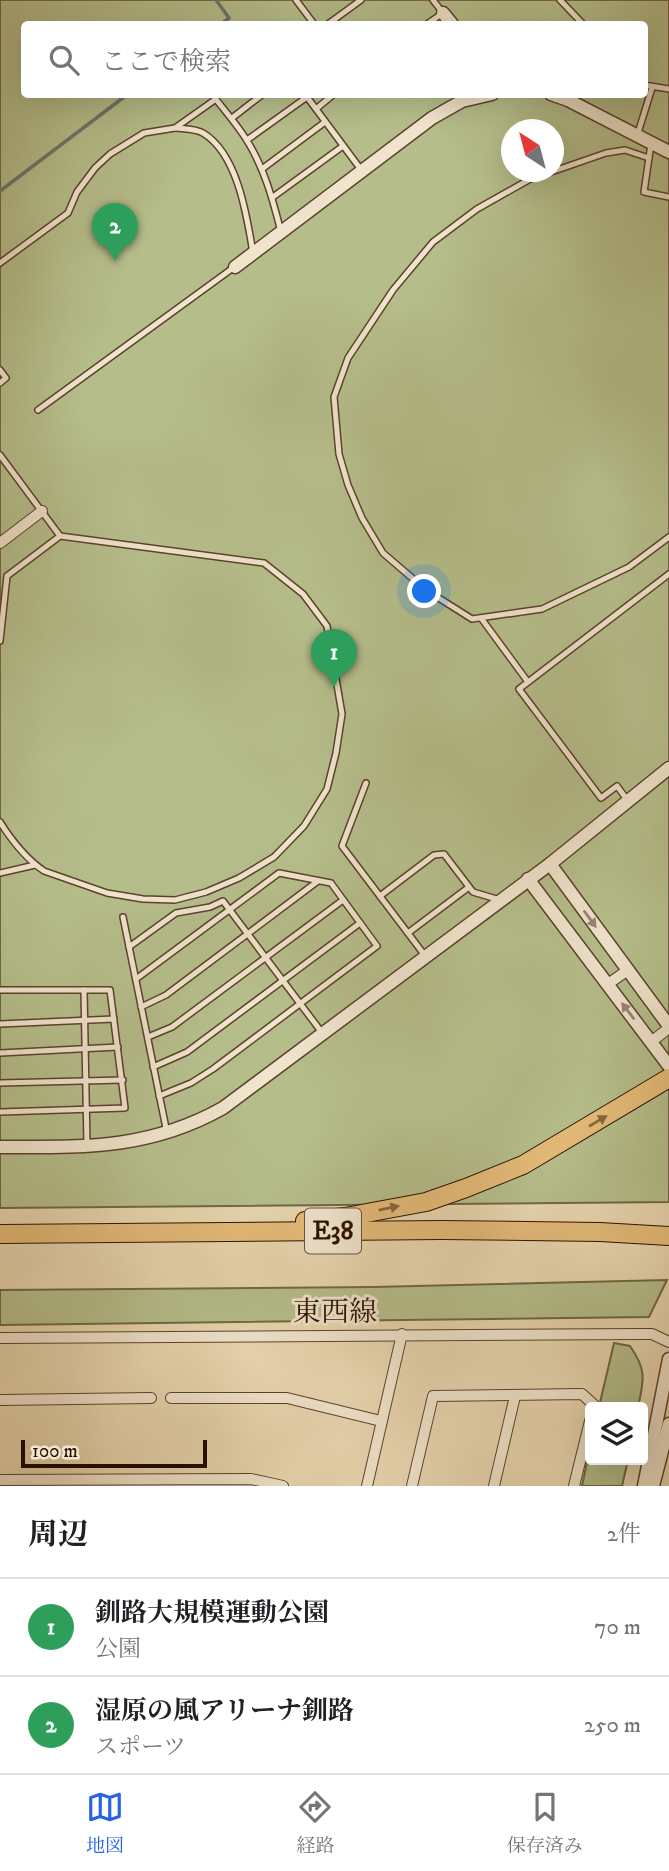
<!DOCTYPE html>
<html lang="ja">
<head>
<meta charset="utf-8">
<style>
  body { margin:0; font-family:"IM FELL DW Pica","Noto Serif JP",serif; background:#f6f6f6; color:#202124 }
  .controls { position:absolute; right:21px; bottom:21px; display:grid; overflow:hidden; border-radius:7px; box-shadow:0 7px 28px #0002 }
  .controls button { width:63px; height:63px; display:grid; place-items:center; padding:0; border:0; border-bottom:2px solid #e0e0e0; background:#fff; color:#202124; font:35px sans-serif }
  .compass { position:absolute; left:501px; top:119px; width:63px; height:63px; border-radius:50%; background:#fff; box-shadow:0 7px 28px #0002; rotate:324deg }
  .scale { position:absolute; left:21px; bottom:18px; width:186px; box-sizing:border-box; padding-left:7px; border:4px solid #2a1002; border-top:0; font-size:19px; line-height:24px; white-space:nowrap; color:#2a1002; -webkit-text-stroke:5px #f0e4cc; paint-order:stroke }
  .you { position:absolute; left:425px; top:592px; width:24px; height:24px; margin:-18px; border:5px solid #fff; border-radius:50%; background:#1a73e8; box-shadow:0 0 0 10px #1a73e833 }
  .badge { display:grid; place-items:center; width:46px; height:46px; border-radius:50%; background:#2563eb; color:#fff; font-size:23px; font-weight:700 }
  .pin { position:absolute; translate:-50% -58px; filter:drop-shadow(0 2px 4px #0008) }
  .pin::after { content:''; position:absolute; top:37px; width:24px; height:21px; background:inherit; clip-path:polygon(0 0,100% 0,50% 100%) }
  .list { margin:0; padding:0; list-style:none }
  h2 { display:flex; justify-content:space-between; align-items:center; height:91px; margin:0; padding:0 28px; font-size:30px }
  h2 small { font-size:23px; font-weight:400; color:#757577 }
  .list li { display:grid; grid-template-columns:46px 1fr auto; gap:21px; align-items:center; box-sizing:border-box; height:98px; padding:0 28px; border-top:2px solid #e0e0e0 }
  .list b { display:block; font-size:26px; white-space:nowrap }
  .list p { margin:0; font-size:23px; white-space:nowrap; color:#757577 }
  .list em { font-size:23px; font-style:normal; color:#757577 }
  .icon { flex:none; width:38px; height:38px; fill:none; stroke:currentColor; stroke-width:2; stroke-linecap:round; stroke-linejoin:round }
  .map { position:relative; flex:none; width:669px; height:1486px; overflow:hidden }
  .search { position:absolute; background:#fff; box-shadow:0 7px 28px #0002; left:21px; right:21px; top:21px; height:77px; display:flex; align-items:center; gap:18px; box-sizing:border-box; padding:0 24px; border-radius:7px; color:#757577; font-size:26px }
  .sheet { height:287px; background:#fff }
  nav { display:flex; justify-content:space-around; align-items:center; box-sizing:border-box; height:98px; border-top:2px solid #e0e0e0; background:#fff; font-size:19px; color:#757577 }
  nav a { display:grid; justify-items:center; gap:4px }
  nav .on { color:#2563eb }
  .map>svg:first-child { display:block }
</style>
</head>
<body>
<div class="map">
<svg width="669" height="1486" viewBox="0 0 669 1486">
  <rect width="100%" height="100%" fill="#e8d6b0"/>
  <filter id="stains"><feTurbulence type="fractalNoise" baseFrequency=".00286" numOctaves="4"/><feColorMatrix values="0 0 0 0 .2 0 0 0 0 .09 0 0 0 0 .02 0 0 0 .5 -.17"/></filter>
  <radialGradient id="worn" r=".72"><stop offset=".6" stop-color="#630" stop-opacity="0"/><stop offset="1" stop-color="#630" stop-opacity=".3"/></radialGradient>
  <g fill="#b5be8b" stroke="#706746" stroke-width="2" fill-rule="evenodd">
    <path d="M0 0H669V1202L0 1208ZM24 24H644V94H24ZM512 130H554V172H512Z"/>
    <path d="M667 1280 649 1317 0 1325V1290L374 1287Z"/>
    <path d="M614 1343 630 1346C647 1370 644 1380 638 1407H599Z"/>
    <path d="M590 1448V1460H628L622 1486H582Z"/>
  </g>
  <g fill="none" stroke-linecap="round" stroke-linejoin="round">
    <g stroke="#6c756c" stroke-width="3.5">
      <path d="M216 0 229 18 221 24"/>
      <path d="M0 191 128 94"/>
    </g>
    <g stroke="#5a422e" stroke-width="8">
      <g id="service">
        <path d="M296 0 314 24"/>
        <path d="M560 0 583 24"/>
        <path d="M328 24 361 0"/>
        <path d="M427 24 443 13 433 0"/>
        <path d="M644 85 669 89"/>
        <path d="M212 94C223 109 236 123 246 139 264 167 273 200 281 232"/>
        <path d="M334 94 316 109 362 171"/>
        <path d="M232 118 263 94"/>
        <path d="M176 128C184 129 196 129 203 133 238 154 247 217 253 253"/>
        <path d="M637 136 652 88"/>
        <path d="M247 140 307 97 316 109"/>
        <path d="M651 144 644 192 669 197"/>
        <path d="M262 169 325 122"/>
        <path d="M554 171 606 153 625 150 649 158"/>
        <path d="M551 172 532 178 477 209 433 242 393 290 348 358 334 397 339 454 348 485 362 518 383 553 426 590 472 619 542 609 629 567 669 537"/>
        <path d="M273 197 343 146"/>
        <path d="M0 263 68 213 77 192 95 168 110 154 144 133 175 128 216 99"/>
        <path d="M0 370 6 378 0 383"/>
        <path d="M38 410 233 268"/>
        <path d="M0 455 60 536"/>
        <path d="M481 618 528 682"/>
        <path d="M0 641 7 576 60 536 264 563 303 594 327 626 342 714 336 753 327 789 304 826 274 857 239 878 206 892 175 900 143 899 107 893 44 871C25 858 12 841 0 822"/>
        <path d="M366 783 342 846 426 957"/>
        <path d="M628 801 617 786 601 798 519 689 669 574"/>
        <path d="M0 873 35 865"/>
        <path d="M380 896 434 855 444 854 473 892 500 900"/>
        <path d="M123 917 167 1133"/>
        <path d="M408 933 469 887"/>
        <path d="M129 947 176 913 210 907 223 901 323 1034"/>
        <path d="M136 979 279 873 331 883 377 946 213 1069 191 1083 159 1096"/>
        <path d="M0 990H84L87 1144"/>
        <path d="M141 1007 166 995 318 881"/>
        <path d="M0 1024 114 1019"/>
        <path d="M148 1037 172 1027 343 900"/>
        <path d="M0 1053 118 1047"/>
        <path d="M153 1067 187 1052 360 923"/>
        <path d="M0 1083 123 1080"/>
        <path d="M0 1112 125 1108 110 990H84"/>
      </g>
    </g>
    <g stroke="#5a422e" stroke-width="12">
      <g id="minor">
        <path d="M0 543 42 511"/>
        <path d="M608 984 628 970"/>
        <path d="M651 1042 669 1028"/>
        <path d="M0 1338 645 1334H652L669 1342"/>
        <path d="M171 1398H287L381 1421"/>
        <path d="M0 1400 151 1398"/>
        <path d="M0 1480 251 1479 283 1486"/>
        <path d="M367 1486 402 1334"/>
        <path d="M412 1486 433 1396 582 1394 594 1405V1407"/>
        <path d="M494 1486 515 1396"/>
        <path d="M574 1486 590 1421"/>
      </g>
    </g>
    <g stroke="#5a422e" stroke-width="15">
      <g id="tertiary">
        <path d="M443 13 452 24"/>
        <path d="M551 94 568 100 669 152"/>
        <path d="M235 267 432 118 462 101 492 94"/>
        <path d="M550 864 669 1026"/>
        <path d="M528 879 669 1066"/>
        <path d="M0 1147C83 1147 148 1150 223 1108L550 864 669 768"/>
        <path d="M644 1486 669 1359"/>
        <path d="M653 1486 669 1424"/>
      </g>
    </g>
    <g stroke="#2a1002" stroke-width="20">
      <g id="motorway">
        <path d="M305 1221 345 1217 426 1202 466 1188 523 1165 669 1078"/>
        <path d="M0 1234 441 1230 600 1232 669 1236"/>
      </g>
    </g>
    <use href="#service" stroke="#f0e4cc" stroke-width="5"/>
    <use href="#minor" stroke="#f0e4cc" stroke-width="10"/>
    <use href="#tertiary" stroke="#f0e4cc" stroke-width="12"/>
    <use href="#motorway" stroke="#e4bb78" stroke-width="18"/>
  </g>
  <defs><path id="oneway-solid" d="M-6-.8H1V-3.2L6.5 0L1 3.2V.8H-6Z" transform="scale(1.75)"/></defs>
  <g fill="#978571">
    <use href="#oneway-solid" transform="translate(590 919) rotate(54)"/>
    <use href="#oneway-solid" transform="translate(628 1011) rotate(-127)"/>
  </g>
  <g fill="#87663d">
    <use href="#oneway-solid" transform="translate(598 1121) rotate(-31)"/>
    <use href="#oneway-solid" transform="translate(389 1208) rotate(-11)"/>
  </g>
  <g text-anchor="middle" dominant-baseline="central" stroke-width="6" stroke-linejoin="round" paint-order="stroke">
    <rect fill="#f0e4cc" stroke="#65503f" stroke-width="2" x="305" y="1208.5" width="56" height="45" rx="5"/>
    <g font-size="26" font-weight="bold" fill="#2a1002">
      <text x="333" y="1231">E38</text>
    </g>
    <g font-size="28" fill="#2a1002" stroke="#f0e4cc">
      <text x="335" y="1312">東西線</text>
    </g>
  </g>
  <rect width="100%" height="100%" filter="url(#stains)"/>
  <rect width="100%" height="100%" fill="url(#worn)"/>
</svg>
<div class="controls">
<button><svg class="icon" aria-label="layers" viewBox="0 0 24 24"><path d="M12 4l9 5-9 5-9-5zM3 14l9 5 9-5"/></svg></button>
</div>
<svg class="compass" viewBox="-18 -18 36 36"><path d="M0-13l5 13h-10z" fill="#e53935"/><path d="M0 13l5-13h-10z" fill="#757577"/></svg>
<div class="scale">100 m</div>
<div class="you"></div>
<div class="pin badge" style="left:334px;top:687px;background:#2e9e5b">1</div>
<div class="pin badge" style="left:115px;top:261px;background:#2e9e5b">2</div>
<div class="search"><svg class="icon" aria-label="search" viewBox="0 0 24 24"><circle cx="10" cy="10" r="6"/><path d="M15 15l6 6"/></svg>ここで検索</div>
</div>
<section class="sheet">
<h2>周辺<small>2件</small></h2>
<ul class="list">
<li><span class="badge" style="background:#2e9e5b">1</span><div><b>釧路大規模運動公園</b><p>公園</p></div><em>70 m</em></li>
<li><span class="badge" style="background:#2e9e5b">2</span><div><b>湿原の風アリーナ釧路</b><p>スポーツ</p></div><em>250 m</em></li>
</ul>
</section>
<nav>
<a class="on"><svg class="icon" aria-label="map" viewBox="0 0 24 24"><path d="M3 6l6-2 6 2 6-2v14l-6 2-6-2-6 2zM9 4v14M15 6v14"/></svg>地図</a>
<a><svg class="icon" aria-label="directions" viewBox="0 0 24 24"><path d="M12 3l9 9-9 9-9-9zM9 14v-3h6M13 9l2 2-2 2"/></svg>経路</a>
<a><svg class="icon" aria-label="saved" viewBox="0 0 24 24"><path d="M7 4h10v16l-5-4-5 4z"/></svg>保存済み</a>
</nav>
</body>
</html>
